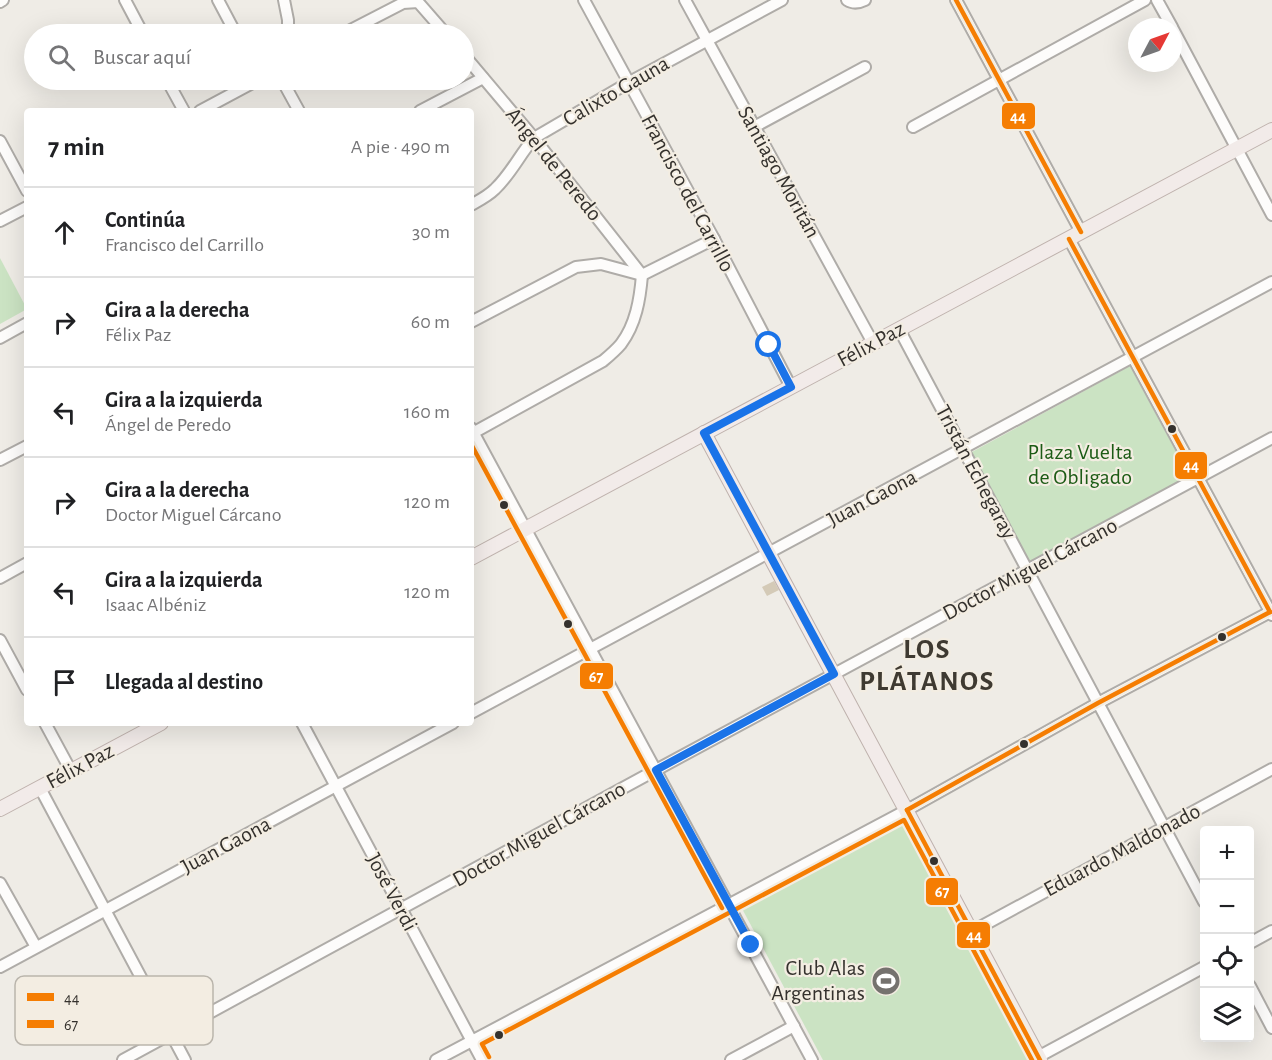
<!DOCTYPE html>
<html lang="es">
<head>
<meta charset="utf-8">
<style>
  body { margin:0; font-family:"Alegreya Sans",sans-serif; background:#f6f6f6; color:#202124 }
  .controls { position:absolute; right:18px; bottom:18px; display:grid; overflow:hidden; border-radius:6px; box-shadow:0 6px 24px #0002 }
  .controls button { width:54px; height:54px; display:grid; place-items:center; padding:0; border:0; border-bottom:2px solid #e0e0e0; background:#fff; color:#202124; font:30px sans-serif }
  .compass { position:absolute; left:1128px; top:18px; width:54px; height:54px; border-radius:50%; background:#fff; box-shadow:0 6px 24px #0002; rotate:49deg }
  .stop { position:absolute; width:18px; height:18px; margin:-14px; border:4px solid #1a73e8; border-radius:50%; background:#fff }
  .stop.end { background:#1a73e8; border-color:#fff; box-shadow:0 2px 6px #0008 }
  .list { margin:0; padding:0; list-style:none }
  h2 { display:flex; justify-content:space-between; align-items:center; height:78px; margin:0; padding:0 24px; font-size:26px }
  h2 small { font-size:20px; font-weight:400; color:#757577 }
  .list li { display:grid; grid-template-columns:39px 1fr auto; gap:18px; align-items:center; box-sizing:border-box; height:90px; padding:0 24px; border-top:2px solid #e0e0e0 }
  .list b { display:block; font-size:22px; white-space:nowrap }
  .list p { margin:0; font-size:20px; white-space:nowrap; color:#757577 }
  .list em { font-size:20px; font-style:normal; color:#757577 }
  .icon { flex:none; width:33px; height:33px; fill:none; stroke:currentColor; stroke-width:2; stroke-linecap:round; stroke-linejoin:round }
  .map { position:relative; flex:none; width:1272px; height:1060px; overflow:hidden }
  .search { position:absolute; background:#fff; box-shadow:0 6px 24px #0002; left:24px; top:24px; width:450px; height:66px; display:flex; align-items:center; gap:15px; box-sizing:border-box; padding:0 21px; border-radius:33px; color:#757577; font-size:22px }
  .panel { position:absolute; background:#fff; box-shadow:0 6px 24px #0002; left:24px; top:108px; width:450px; height:618px; border-radius:6px }
  .map>svg:first-child { display:block }
</style>
</head>
<body>
<div class="map">
<svg width="1272" height="1060" viewBox="0 0 1272 1060">
  <rect width="100%" height="100%" fill="#efece6"/>
  <g fill="#cbe3c3">
    <path d="M0 258 27 309 0 324Z"/>
    <path d="M1130 366 1190 477 1030 564 970 453Z"/>
    <path d="M903 815 1034 1060H823L739 903Z"/>
  </g>
  <path fill="#d4cab7" d="M774 581 779 590 767 596 762 587Z"/>
  <g fill="none" stroke-linecap="round" stroke-linejoin="round">
    <g stroke="#afaca8" stroke-width="14">
      <g id="minor">
        <path d="M125 0 143 34"/>
        <path d="M218 0 236 34"/>
        <path d="M284 0 288 20V34"/>
        <path d="M584 0 714 239 791 387"/>
        <path d="M685 0 873 343"/>
        <path d="M847 0C853 4 859 3 865 0"/>
        <path d="M956 0 1081 232"/>
        <path d="M1157 0 1172 27"/>
        <path d="M0 2 3 0"/>
        <path d="M1173 29 1272 215"/>
        <path d="M343 34 403 3 418 2 446 34"/>
        <path d="M464 55 534 138 642 275"/>
        <path d="M167 80 184 111"/>
        <path d="M282 80 299 111"/>
        <path d="M200 111 258 80"/>
        <path d="M420 111 483 78"/>
        <path d="M754 127 865 67"/>
        <path d="M913 127 1145 0"/>
        <path d="M0 141 27 191"/>
        <path d="M471 205C480 200 488 196 495 189 511 174 520 154 534 138L628 83 782 0"/>
        <path d="M0 221 27 207"/>
        <path d="M1069 239 1272 615"/>
        <path d="M471 322 576 267 601 264 642 275 714 239"/>
        <path d="M899 329 1204 902"/>
        <path d="M0 338 27 323"/>
        <path d="M471 428 812 1060"/>
        <path d="M471 434 603 361C609 356 616 350 621 344 636 324 640 299 642 275"/>
        <path d="M0 460 27 446"/>
        <path d="M0 578 27 563"/>
        <path d="M0 640 27 690"/>
        <path d="M471 713 1272 282"/>
        <path d="M45 723 71 771"/>
        <path d="M302 723 482 1060"/>
        <path d="M40 788 185 1060"/>
        <path d="M0 883 36 947"/>
        <path d="M971 932 1272 769"/>
        <path d="M1250 943 1272 931"/>
        <path d="M0 967 453 723"/>
        <path d="M1250 986 1272 1028"/>
        <path d="M1038 1057 1204 967"/>
        <path d="M123 1060 656 770 1272 438"/>
        <path d="M436 1060 907 810 1098 703 1272 611"/>
        <path d="M731 1060 794 1026"/>
      </g>
    </g>
    <g stroke="#bfb2ad" stroke-width="16">
      <g id="major">
        <path d="M704 433 1040 1060"/>
        <path d="M471 558 1272 130"/>
        <path d="M0 809 161 723"/>
      </g>
    </g>
    <use href="#minor" stroke="#fdfcfb" stroke-width="10"/>
    <use href="#major" stroke="#f2ebe9" stroke-width="14"/>
    <g stroke="#f3ede2" stroke-width="9">
      <g id="bus-1">
        <path d="M956 0 1081 232"/>
        <path d="M1069 239 1270 612"/>
        <path d="M907 810 1098 703 1270 612"/>
        <path d="M907 810 1040 1060"/>
      </g>
    </g>
    <g stroke="#f3ede2" stroke-width="9">
      <g id="bus-2">
        <path d="M471 444 722 908"/>
        <path d="M489 1057 482 1044 904 820 1032 1060"/>
      </g>
    </g>
    <use href="#bus-1" stroke="#f57d02" stroke-width="4.5"/>
    <use href="#bus-2" stroke="#f57d02" stroke-width="4.5"/>
  </g>
  <g fill="none" stroke-linecap="round" stroke-linejoin="round">
    <path stroke="#1a73e8" stroke-width="8" d="M751 945 656 770 834 674 704 433 791 387 769 345"/>
  </g>
  <defs>
    <g id="stadium-disc" transform="scale(1.5)"><circle r="9.5" fill="#75726e" stroke="#f3ede2"/><path d="M0-5a6.5 5 0 1 0 0 10a6.5 5 0 1 0 0-10ZM-3.5-1.8h7v3.6h-7Z" fill="#fff"/></g>
  </defs>
  <g fill-rule="evenodd">
    <use href="#stadium-disc" x="886" y="981"/>
  </g>
  <g fill="#34312d" stroke="#f3ede2" stroke-width="2">
    <circle cx="1172" cy="429" r="5"/>
    <circle cx="504" cy="505" r="5"/>
    <circle cx="568" cy="624" r="5"/>
    <circle cx="1222" cy="637" r="5"/>
    <circle cx="1024" cy="744" r="5"/>
    <circle cx="934" cy="861" r="5"/>
    <circle cx="499" cy="1035" r="5"/>
  </g>
  <g text-anchor="middle" dominant-baseline="central" stroke-width="4.5" stroke-linejoin="round" paint-order="stroke">
    <g font-size="22" fill="#34312d" stroke="#f3ede2">
      <text transform="translate(616 91) rotate(-30)">Calixto Gauna</text>
      <text transform="translate(554 164) rotate(51)">Ángel de Peredo</text>
      <text transform="translate(779 172) rotate(61)">Santiago Moritán</text>
      <text transform="translate(688 193) rotate(62)">Francisco del Carrillo</text>
      <text transform="translate(871 344) rotate(-28)">Félix Paz</text>
      <text transform="translate(976 472) rotate(62)">Tristán Echegaray</text>
      <text transform="translate(872 498) rotate(-28)">Juan Gaona</text>
      <text transform="translate(1030 569) rotate(-28)">Doctor Miguel Cárcano</text>
      <text transform="translate(80 766) rotate(-28)">Félix Paz</text>
      <text transform="translate(539 834) rotate(-29)">Doctor Miguel Cárcano</text>
      <text transform="translate(226 845) rotate(-28)">Juan Gaona</text>
      <text transform="translate(1122 850) rotate(-28)">Eduardo Maldonado</text>
      <text transform="translate(392 892) rotate(62)">José Verdi</text>
    </g>
    <g font-size="22" fill="#1c5b15" stroke="#f3ede2">
      <text x="1080" y="452">Plaza Vuelta<tspan x="1080" dy="25">de Obligado</tspan></text>
    </g>
    <g font-size="22" fill="#34312d" stroke="#f3ede2" text-anchor="end">
      <text x="865" y="968">Club Alas<tspan x="865" dy="25">Argentinas</tspan></text>
    </g>
    <g font-size="28" font-weight="bold" letter-spacing="1.5" fill="#3f3a31" stroke="#f3ede2">
      <text x="927" y="650">LOS<tspan x="927" dy="32">PLÁTANOS</tspan></text>
    </g>
  </g>
  <rect x="15" y="976" width="198" height="69" rx="9" fill="#f3ede2" stroke="#bab5ac" stroke-width="1.5"/>
  <rect x="27" y="993" width="27" height="8" fill="#f57d02"/>
  <rect x="27" y="1020" width="27" height="8" fill="#f57d02"/>
  <g font-size="16" fill="#34312d">
    <text x="64" y="1003">44</text>
    <text x="64" y="1030">67</text>
  </g>
  <g stroke="#f3ede2" stroke-width="2">
    <rect x="1001" y="102" width="35" height="28" rx="6" fill="#f57d02"/>
    <rect x="1174" y="451" width="34" height="29" rx="6" fill="#f57d02"/>
    <rect x="579" y="662" width="35" height="28" rx="6" fill="#f57d02"/>
    <rect x="925" y="877" width="34" height="29" rx="6" fill="#f57d02"/>
    <rect x="956" y="921" width="35" height="28" rx="6" fill="#f57d02"/>
  </g>
  <g font-size="16" text-anchor="middle" font-weight="bold" fill="#fff">
    <text x="1018" y="122">44</text>
    <text x="1191" y="471">44</text>
    <text x="596" y="682">67</text>
    <text x="942" y="897">67</text>
    <text x="974" y="941">44</text>
  </g>
</svg>
<div class="controls">
<button>+</button>
<button>−</button>
<button><svg class="icon" aria-label="locate" viewBox="0 0 24 24"><circle cx="12" cy="12" r="6"/><path d="M12 2v4M12 18v4M2 12h4M18 12h4"/></svg></button>
<button><svg class="icon" aria-label="layers" viewBox="0 0 24 24"><path d="M12 4l9 5-9 5-9-5zM3 14l9 5 9-5"/></svg></button>
</div>
<svg class="compass" viewBox="-18 -18 36 36"><path d="M0-13l5 13h-10z" fill="#e53935"/><path d="M0 13l5-13h-10z" fill="#757577"/></svg>
<div class="stop" style="left:769px;top:345px"></div>
<div class="stop end" style="left:751px;top:945px"></div>
<div class="search"><svg class="icon" aria-label="search" viewBox="0 0 24 24"><circle cx="10" cy="10" r="6"/><path d="M15 15l6 6"/></svg>Buscar aquí</div>
<section class="panel">
<h2>7 min<small>A pie · 490 m</small></h2>
<ul class="list">
<li><svg class="icon" aria-label="ahead" viewBox="0 0 24 24"><path d="M12 20V5M6 11l6-6 6 6"/></svg><div><b>Continúa</b><p>Francisco del Carrillo</p></div><em>30 m</em></li>
<li><svg class="icon" aria-label="right" viewBox="0 0 24 24"><path d="M7 20v-9h11M14 6l5 5-5 5"/></svg><div><b>Gira a la derecha</b><p>Félix Paz</p></div><em>60 m</em></li>
<li><svg class="icon" aria-label="left" viewBox="0 0 24 24"><path d="M17 20v-9H6M10 6l-5 5 5 5"/></svg><div><b>Gira a la izquierda</b><p>Ángel de Peredo</p></div><em>160 m</em></li>
<li><svg class="icon" aria-label="right" viewBox="0 0 24 24"><path d="M7 20v-9h11M14 6l5 5-5 5"/></svg><div><b>Gira a la derecha</b><p>Doctor Miguel Cárcano</p></div><em>120 m</em></li>
<li><svg class="icon" aria-label="left" viewBox="0 0 24 24"><path d="M17 20v-9H6M10 6l-5 5 5 5"/></svg><div><b>Gira a la izquierda</b><p>Isaac Albéniz</p></div><em>120 m</em></li>
<li><svg class="icon" aria-label="arrive" viewBox="0 0 24 24"><path d="M6 21V4h12l-3 4 3 4H6"/></svg><div><b>Llegada al destino</b></div></li>
</ul>
</section>
</div>
</body>
</html>
